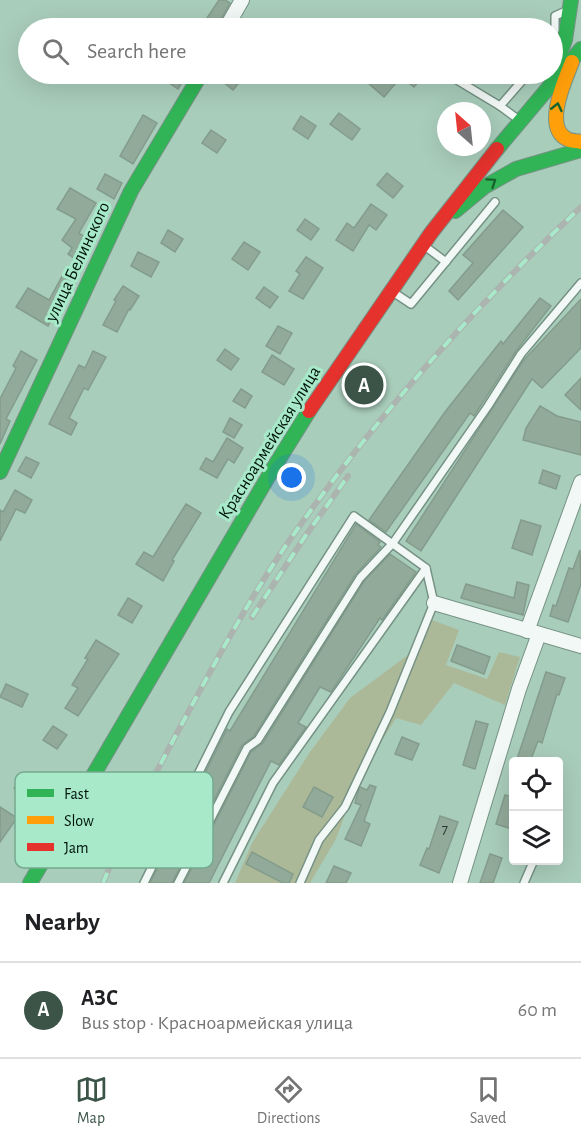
<!DOCTYPE html>
<html lang="en">
<head>
<meta charset="utf-8">
<style>
  body { margin:0; font-family:"Alegreya Sans",sans-serif; background:#f6f6f6; color:#202124 }
  .controls { position:absolute; right:18px; bottom:18px; display:grid; overflow:hidden; border-radius:6px; box-shadow:0 6px 24px #0002 }
  .controls button { width:54px; height:54px; display:grid; place-items:center; padding:0; border:0; border-bottom:2px solid #e0e0e0; background:#fff; color:#202124; font:30px sans-serif }
  .compass { position:absolute; left:437px; top:102px; width:54px; height:54px; border-radius:50%; background:#fff; box-shadow:0 6px 24px #0002; rotate:333deg }
  .you { position:absolute; left:292px; top:478px; width:21px; height:21px; margin:-15px; border:4px solid #fff; border-radius:50%; background:#1a73e8; box-shadow:0 0 0 9px #1a73e833 }
  .badge { display:grid; place-items:center; width:39px; height:39px; border-radius:50%; background:#3b5447; color:#fff; font-size:20px; font-weight:700 }
  .pin { position:absolute; translate:-50% -50%; border:3px solid #fff; box-shadow:0 2px 6px #0006 }
  .list { margin:0; padding:0; list-style:none }
  h2 { display:flex; justify-content:space-between; align-items:center; height:78px; margin:0; padding:0 24px; font-size:26px }
  h2 small { font-size:20px; font-weight:400; color:#757577 }
  .list li { display:grid; grid-template-columns:39px 1fr auto; gap:18px; align-items:center; box-sizing:border-box; height:96px; padding:0 24px; border-top:2px solid #e0e0e0 }
  .list b { display:block; font-size:22px; white-space:nowrap }
  .list p { margin:0; font-size:20px; white-space:nowrap; color:#757577 }
  .list em { font-size:20px; font-style:normal; color:#757577 }
  .icon { flex:none; width:33px; height:33px; fill:none; stroke:currentColor; stroke-width:2; stroke-linecap:round; stroke-linejoin:round }
  .map { position:relative; flex:none; width:581px; height:883px; overflow:hidden }
  .search { position:absolute; background:#fff; box-shadow:0 6px 24px #0002; left:18px; right:18px; top:18px; height:66px; display:flex; align-items:center; gap:15px; box-sizing:border-box; padding:0 21px; border-radius:33px; color:#757577; font-size:22px }
  .sheet { height:174px; background:#fff }
  nav { display:flex; justify-content:space-around; align-items:center; box-sizing:border-box; height:84px; border-top:2px solid #e0e0e0; background:#fff; font-size:16px; color:#757577 }
  nav a { display:grid; justify-items:center; gap:3px }
  nav .on { color:#3b5447 }
  .map>svg:first-child { display:block }
</style>
</head>
<body>
<div class="map">
<svg width="581" height="883" viewBox="0 0 581 883">
  <rect width="100%" height="100%" fill="#a9cdbb"/>
  <path fill="#acb998" d="M432 620 459 630 446 665 487 679 499 652 520 657 505 705 454 683 421 725 396 718 358 780 336 839 310 883H235L252 843 310 752 350 698 408 655Z"/>
  <g fill="#92aa99" stroke="#849c8b" stroke-width="1.5">
    <path d="M219 0H225L230 3 218 25 207 18Z"/>
    <path d="M156 74H183L186 76 178 89Z"/>
    <path d="M213 74H246L233 90Z"/>
    <path d="M376 74H383L395 84 384 97 368 83Z"/>
    <path d="M397 74H425L414 87Z"/>
    <path d="M339 113 360 129 352 140 330 124Z"/>
    <path d="M143 115 157 123 133 164 120 156Z"/>
    <path d="M301 116 316 126 308 139 293 129Z"/>
    <path d="M211 130 226 140 217 153 202 143Z"/>
    <path d="M387 173 403 186 393 198 377 185Z"/>
    <path d="M105 174 122 183 114 199 97 189Z"/>
    <path d="M70 188 96 203 79 233 89 240 78 261 68 254 72 248 62 240 76 219 57 209Z"/>
    <path d="M371 204 387 215 376 230 369 225 353 251 336 240 347 223 354 228Z"/>
    <path d="M503 210 523 227 458 300 449 291 473 263 463 255Z"/>
    <path d="M305 219 319 229 311 240 297 230Z"/>
    <path d="M168 230 183 239 175 252 161 243Z"/>
    <path d="M244 242 260 252 248 270 232 259Z"/>
    <path d="M138 252 159 262 151 277 131 266Z"/>
    <path d="M306 257 323 268 303 299 289 291 300 274 296 271Z"/>
    <path d="M65 271 78 277 69 297 66 295 48 326 16 307 28 288 49 300Z"/>
    <path d="M123 286 139 296 130 310 129 309 117 332 103 325 116 301 114 300Z"/>
    <path d="M264 287 278 297 270 308 256 298Z"/>
    <path d="M540 298 551 306 516 351 474 416 470 413 386 532 369 520 445 412 501 341 503 344Z"/>
    <path d="M581 299V348L542 388 532 379 421 551 406 541 523 361Z"/>
    <path d="M278 326 292 333 280 354 266 346Z"/>
    <path d="M225 349 239 359 231 370 217 360Z"/>
    <path d="M21 351 37 360 6 419 10 421 0 444V399L16 368 13 366Z"/>
    <path d="M93 351 106 357 88 390 84 388 69 418 77 423 71 435 49 424 79 365 85 368Z"/>
    <path d="M272 355 294 369 284 385 262 372Z"/>
    <path d="M581 378V410L565 395Z"/>
    <path d="M241 389 252 396 245 408 233 401Z"/>
    <path d="M540 406 557 416 581 422V455L523 440 526 428Z"/>
    <path d="M230 418 242 425 234 438 223 432Z"/>
    <path d="M227 438 243 448 234 463 228 459 217 478 200 469 206 458 213 462Z"/>
    <path d="M26 457 39 463 31 478 18 471Z"/>
    <path d="M543 470 560 476 556 489 539 483Z"/>
    <path d="M15 490 32 500 25 513 16 509 0 541V510L3 512Z"/>
    <path d="M186 504 201 513 172 560 174 561 163 581 136 564 144 552 153 557Z"/>
    <path d="M521 520 541 526 532 555 512 548Z"/>
    <path d="M356 524 380 542 378 545 381 547 355 575 254 736 242 745 172 883H150L227 729 230 731Z"/>
    <path d="M580 550 581 584 568 622 550 616 553 605 556 606 569 568 573 569Z"/>
    <path d="M390 554 416 572 382 620 380 618 331 692 320 687 298 723 306 727 279 765 271 761 209 883H184L251 752 263 743 364 581Z"/>
    <path d="M517 582 529 585 523 615 461 598 466 584 514 598Z"/>
    <path d="M128 598 142 606 132 623 118 615Z"/>
    <path d="M96 640 119 654 78 716 65 708 78 688 72 685 88 659 85 658Z"/>
    <path d="M457 645 490 657 484 674 451 661Z"/>
    <path d="M546 672 565 678 559 695 557 694 542 743 538 741 530 762H516Z"/>
    <path d="M6 684 28 694 22 707 0 697Z"/>
    <path d="M476 721 488 724 475 769 463 765Z"/>
    <path d="M53 726 67 735 57 749 43 740Z"/>
    <path d="M402 737 419 744 412 760 395 754Z"/>
    <path d="M23 776 37 785 29 797 14 788Z"/>
    <path d="M370 785 376 787 364 821 370 824 361 846 345 839 361 805 355 803 358 792 360 787 367 790Z"/>
    <path d="M314 787 333 797 322 817 303 807Z"/>
    <path d="M505 795 513 797 512 829 496 824Z"/>
    <path d="M0 807 17 818 0 842Z"/>
    <path d="M440 816 458 822 439 873 420 865 427 848 429 849Z"/>
    <path d="M252 852 293 874 289 883H283L246 864Z"/>
    <path d="M490 854 502 858 493 883H480Z"/>
    <path d="M334 866 351 873 346 883H326Z"/>
  </g>
  <g fill="none" stroke-linecap="round" stroke-linejoin="round">
    <g stroke="#759285" stroke-width="10">
      <g id="lane">
        <path d="M552 39 555 30V16L568 10"/>
        <path d="M447 74 500 106"/>
        <path d="M519 120 500 106 528 74"/>
        <path d="M426 247 446 262"/>
        <path d="M393 292 411 304 495 202"/>
        <path d="M144 883 229 712 354 516 426 568 434 603 390 712 345 807 319 840 300 883"/>
        <path d="M178 883 247 748 258 740 360 578 393 543 488 406 521 354 581 283"/>
        <path d="M223 883 273 783 426 568"/>
        <path d="M524 883 534 860"/>
      </g>
    </g>
    <g stroke="#759285" stroke-width="16">
      <g id="street">
        <path d="M226 28 242 0"/>
        <path d="M434 603 581 646"/>
        <path d="M527 631 581 482"/>
        <path d="M460 883 519 689 539 634"/>
      </g>
    </g>
    <g stroke="#759285" stroke-width="16">
      <g id="fast">
        <path d="M551 78 565 40 571 0"/>
        <path d="M497 149 581 49"/>
        <path d="M455 211 484 187 516 169 581 150"/>
        <path d="M0 472 131 191 201 74"/>
        <path d="M30 883 271 472 309 411"/>
      </g>
    </g>
    <g stroke="#759285" stroke-width="16">
      <path id="slow" d="M572 62C565 80 543 127 567 139 570 141 577 141 581 142"/>
    </g>
    <g stroke="#759285" stroke-width="16">
      <path id="jam" d="M309 411 431 233 497 149"/>
    </g>
    <use href="#lane" stroke="#f2f8f5" stroke-width="7"/>
    <use href="#street" stroke="#f2f8f5" stroke-width="14"/>
    <use href="#fast" stroke="#30b455" stroke-width="14"/>
    <use href="#slow" stroke="#ff9f0a" stroke-width="14"/>
    <use href="#jam" stroke="#e5322d" stroke-width="14"/>
    <g stroke="#acb4b0" stroke-width="6">
      <g id="rail">
        <path d="M252 617 304 538 348 476"/>
        <path d="M103 883C124 832 151 782 177 733 212 668 247 602 289 541 373 420 473 308 581 207"/>
      </g>
    </g>
    <use href="#rail" stroke="#a7e9c9" stroke-width="4" stroke-dasharray="11" stroke-linecap="butt"/>
  </g>
  <defs><path id="oneway-chevron" d="M-2-3.5L2.5 0L-2 3.5" fill="none" stroke-width="1.6" stroke-linecap="round" stroke-linejoin="round" transform="scale(1.5)"/></defs>
  <g stroke="#18642f">
    <use href="#oneway-chevron" transform="translate(557 107) rotate(-77)"/>
    <use href="#oneway-chevron" transform="translate(492 182) rotate(-34)"/>
  </g>
  <g text-anchor="middle" dominant-baseline="central" stroke-width="6" stroke-linejoin="round" paint-order="stroke">
    <g font-size="15" fill="#24392d">
      <text x="445" y="829">7</text>
    </g>
    <g font-size="18" fill="#001309" stroke="#a7e9c9">
      <text transform="translate(78 262) rotate(-65)">улица Белинского</text>
      <text transform="translate(270 443) rotate(-58)">Красноармейская улица</text>
    </g>
  </g>
  <rect x="15" y="772" width="198" height="96" rx="9" fill="#a7e9c9" stroke="#75a98f" stroke-width="1.5"/>
  <rect x="27" y="789" width="27" height="8" fill="#30b455"/>
  <rect x="27" y="816" width="27" height="8" fill="#ff9f0a"/>
  <rect x="27" y="843" width="27" height="8" fill="#e5322d"/>
  <g font-size="16" fill="#001309">
    <text x="64" y="799">Fast</text>
    <text x="64" y="826">Slow</text>
    <text x="64" y="853">Jam</text>
  </g>
</svg>
<div class="controls">
<button><svg class="icon" aria-label="locate" viewBox="0 0 24 24"><circle cx="12" cy="12" r="6"/><path d="M12 2v4M12 18v4M2 12h4M18 12h4"/></svg></button>
<button><svg class="icon" aria-label="layers" viewBox="0 0 24 24"><path d="M12 4l9 5-9 5-9-5zM3 14l9 5 9-5"/></svg></button>
</div>
<svg class="compass" viewBox="-18 -18 36 36"><path d="M0-13l5 13h-10z" fill="#e53935"/><path d="M0 13l5-13h-10z" fill="#757577"/></svg>
<div class="you"></div>
<div class="pin badge" style="left:364px;top:385px">A</div>
<div class="search"><svg class="icon" aria-label="search" viewBox="0 0 24 24"><circle cx="10" cy="10" r="6"/><path d="M15 15l6 6"/></svg>Search here</div>
</div>
<section class="sheet">
<h2>Nearby<small></small></h2>
<ul class="list">
<li><span class="badge">A</span><div><b>АЗС</b><p>Bus stop · Красноармейская улица</p></div><em>60 m</em></li>
</ul>
</section>
<nav>
<a class="on"><svg class="icon" aria-label="map" viewBox="0 0 24 24"><path d="M3 6l6-2 6 2 6-2v14l-6 2-6-2-6 2zM9 4v14M15 6v14"/></svg>Map</a>
<a><svg class="icon" aria-label="directions" viewBox="0 0 24 24"><path d="M12 3l9 9-9 9-9-9zM9 14v-3h6M13 9l2 2-2 2"/></svg>Directions</a>
<a><svg class="icon" aria-label="saved" viewBox="0 0 24 24"><path d="M7 4h10v16l-5-4-5 4z"/></svg>Saved</a>
</nav>
</body>
</html>
